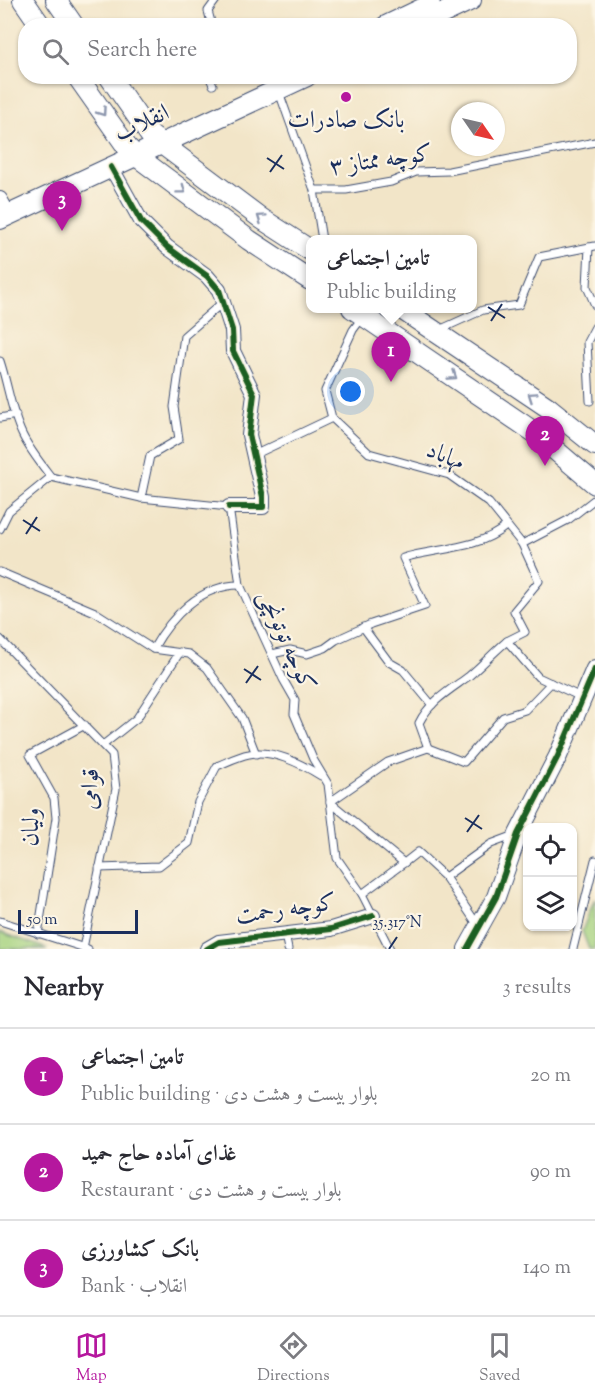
<!DOCTYPE html>
<html lang="en">
<head>
<meta charset="utf-8">
<style>
  body { margin:0; font-family:"Sorts Mill Goudy",Amiri,serif; background:#f2f2f3; color:#2b2b33 }
  .controls { position:absolute; right:18px; bottom:18px; display:grid; overflow:hidden; border-radius:12px; box-shadow:0 2px 4px #0004 }
  .controls button { width:54px; height:54px; display:grid; place-items:center; padding:0; border:0; border-bottom:2px solid #e1e1e2; background:#fff; color:#2b2b33; font:30px sans-serif }
  .compass { position:absolute; left:451px; top:102px; width:54px; height:54px; border-radius:50%; background:#fff; box-shadow:0 2px 4px #0004; rotate:124deg }
  .scale { position:absolute; left:18px; bottom:15px; width:120px; box-sizing:border-box; padding-left:6px; border:3px solid #1b2f5e; border-top:0; font-size:16px; line-height:21px; white-space:nowrap; color:#1b2f5e; -webkit-text-stroke:4px #fcf5e5; paint-order:stroke }
  .you { position:absolute; left:351px; top:392px; width:21px; height:21px; margin:-15px; border:4px solid #fff; border-radius:50%; background:#1a73e8; box-shadow:0 0 0 9px #1a73e833 }
  .badge { display:grid; place-items:center; width:39px; height:39px; border-radius:50%; background:#b5179e; color:#fff; font-size:20px; font-weight:700 }
  .pin { position:absolute; translate:-50% -50px; filter:drop-shadow(0 2px 3px #0008) }
  .pin::after { content:''; position:absolute; top:32px; width:21px; height:18px; background:inherit; clip-path:polygon(0 0,100% 0,50% 100%) }
  .popup { position:absolute; left:306px; top:235px; width:171px; height:78px; box-sizing:border-box; display:grid; place-content:center; border-radius:12px; background:#fff; filter:drop-shadow(0 2px 4px #0005); font-size:20px; white-space:nowrap; color:#7c7c81 }
  .popup b { font-size:22px; color:#2b2b33 }
  .popup::after { content:''; position:absolute; left:50%; top:100%; margin-left:-12px; border:12px solid transparent; border-top-color:#fff }
  .list { margin:0; padding:0; list-style:none }
  h2 { display:flex; justify-content:space-between; align-items:center; height:78px; margin:0; padding:0 24px; font-size:26px }
  h2 small { font-size:20px; font-weight:400; color:#7c7c81 }
  .list li { display:grid; grid-template-columns:39px 1fr auto; gap:18px; align-items:center; box-sizing:border-box; height:96px; padding:0 24px; border-top:2px solid #e1e1e2 }
  .list b { display:block; font-size:22px; white-space:nowrap }
  .list p { margin:0; font-size:20px; white-space:nowrap; color:#7c7c81 }
  .list em { font-size:20px; font-style:normal; color:#7c7c81 }
  .icon { flex:none; width:33px; height:33px; fill:none; stroke:currentColor; stroke-width:2; stroke-linecap:round; stroke-linejoin:round }
  .map { position:relative; flex:none; width:595px; height:949px; overflow:hidden }
  .search { position:absolute; background:#fff; box-shadow:0 2px 4px #0004; left:18px; right:18px; top:18px; height:66px; display:flex; align-items:center; gap:15px; box-sizing:border-box; padding:0 21px; border-radius:24px; color:#7c7c81; font-size:22px }
  .sheet { height:366px; background:#fff }
  nav { display:flex; justify-content:space-around; align-items:center; box-sizing:border-box; height:84px; border-top:2px solid #e1e1e2; background:#fff; font-size:16px; color:#7c7c81 }
  nav a { display:grid; justify-items:center; gap:3px }
  nav .on { color:#b5179e }
  .map>svg:first-child { display:block }
</style>
</head>
<body>
<div class="map">
<svg width="595" height="949" viewBox="0 0 595 949">
  <rect width="100%" height="100%" fill="#fcf5e5"/>
  <filter id="ink" filterUnits="userSpaceOnUse"><feTurbulence type="fractalNoise" baseFrequency=".0167" numOctaves="2"/><feDisplacementMap in="SourceGraphic" scale="12" xChannelSelector="R" yChannelSelector="G"/><feConvolveMatrix kernelMatrix="1 2 1 2 8 2 1 2 1" color-interpolation-filters="sRGB"/></filter>
  <filter id="wash" filterUnits="userSpaceOnUse"><feTurbulence type="fractalNoise" baseFrequency=".008" numOctaves="4" result="noise"/><feDisplacementMap in="SourceGraphic" scale="24" xChannelSelector="R" yChannelSelector="G"/><feGaussianBlur stdDeviation="1.35" result="paint"/><feColorMatrix in="noise" values="0 0 0 0 0 0 0 0 0 0 0 0 0 0 0 0 0 1.4 0 .05"/><feComposite in="paint" operator="in"/></filter>
  <g filter="url(#wash)">
    <rect width="100%" height="100%" fill="#f2e5c8"/>
    <g fill="#a6d380" stroke="#60816f" stroke-width="1.5">
      <path d="M595 898V949H589L582 931Z"/>
      <path d="M0 932 48 949H0Z"/>
    </g>
  </g>
  <g filter="url(#ink)">
    <g fill="none" stroke-linecap="round" stroke-linejoin="round">
      <g stroke="#3b4a6e" stroke-width="9">
        <g id="service">
          <path d="M212 26 208 11 216 0"/>
          <path d="M209 76 213 85"/>
          <path d="M279 92 314 190 322 240"/>
          <path d="M314 190H346L391 182 416 172 449 171 595 142"/>
          <path d="M589 247 587 287 595 305"/>
          <path d="M362 318 353 330 325 391 332 418 369 453 449 475 489 503 522 544 539 581 514 611 525 632 507 641"/>
          <path d="M437 331 483 310 519 305 539 257 595 246"/>
          <path d="M0 361C8 385 11 411 22 434 29 449 41 464 51 477L9 511 0 529"/>
          <path d="M590 401 587 342 595 327"/>
          <path d="M0 418 16 415"/>
          <path d="M254 455 332 418"/>
          <path d="M51 477 141 498 229 507 240 585 283 679 295 700 294 714 313 759 328 784 337 858 362 894 390 949"/>
          <path d="M141 498 150 456 179 439 174 407 184 336 223 302"/>
          <path d="M522 544 568 520 595 499"/>
          <path d="M0 572 95 612 153 649 189 654 207 668 242 718 256 754"/>
          <path d="M363 627 389 662 403 670 432 705"/>
          <path d="M0 639 112 755 116 789 83 948"/>
          <path d="M153 649C171 617 200 585 240 585"/>
          <path d="M272 654 290 650 307 654 325 648 336 640 371 624 425 606 403 558C436 548 478 550 506 526"/>
          <path d="M103 745 137 718 180 652"/>
          <path d="M428 748 419 723C430 701 450 690 469 676 482 665 494 652 507 641L538 677 583 698"/>
          <path d="M515 835 491 844 445 877 418 852 404 863 330 802 388 762 428 748 464 762 503 717 525 710 551 683"/>
          <path d="M99 868 159 866 189 843 198 802 217 766C227 762 238 756 249 754 272 749 302 764 321 776"/>
          <path d="M445 877 477 924"/>
          <path d="M362 894 404 863"/>
          <path d="M0 921 88 949"/>
          <path d="M38 934 56 818 54 798 30 755 85 725"/>
          <path d="M285 935 288 949"/>
          <path d="M573 949 595 860"/>
        </g>
      </g>
      <g stroke="#3b4a6e" stroke-width="16">
        <g id="minor">
          <path d="M111 167 141 221 167 247 207 276 219 290 232 330 233 351 254 394 249 435 263 497V507H229"/>
          <path d="M0 199 9 215"/>
          <path d="M207 949 219 942 331 929 373 916"/>
        </g>
      </g>
      <g stroke="#3b4a6e" stroke-width="20">
        <path id="tertiary" d="M467 949 496 897 518 834 558 756 595 669"/>
      </g>
      <g stroke="#3b4a6e" stroke-width="22">
        <g id="secondary">
          <path d="M23 0 41 26"/>
          <path d="M56 0 74 26"/>
          <path d="M386 26 430 5"/>
          <path d="M416 26 471 0"/>
          <path d="M77 76 127 147 135 155 249 240 310 280"/>
          <path d="M109 76 150 135 262 219 310 250"/>
          <path d="M0 219 307 76"/>
          <path d="M352 308 534 432 595 484"/>
          <path d="M400 308 549 408 595 445"/>
        </g>
      </g>
      <use href="#service" stroke="#fff" stroke-width="7"/>
      <use href="#minor" stroke="#fff" stroke-width="14"/>
      <use href="#tertiary" stroke="#fff" stroke-width="18"/>
      <use href="#secondary" stroke="#fff" stroke-width="20"/>
      <g stroke="#fcf5e5" stroke-width="10">
        <g id="cycleway">
          <path d="M111 167 141 221 167 247 207 276 219 290 232 330 233 351 254 394 249 435 263 497V507H229"/>
          <path d="M207 949 219 942 331 929 373 916"/>
          <path d="M467 949 496 897 518 834 558 756 595 669"/>
        </g>
      </g>
      <use href="#cycleway" stroke="#1b5e20" stroke-width="6"/>
    </g>
    <defs><path id="oneway-chevron" d="M-2-3.5L2.5 0L-2 3.5" fill="none" stroke-width="1.6" stroke-linecap="round" stroke-linejoin="round" transform="scale(1.5)"/></defs>
    <g stroke="#8d97ae">
      <use href="#oneway-chevron" transform="translate(102 112) rotate(55)"/>
      <use href="#oneway-chevron" transform="translate(182 190) rotate(37)"/>
      <use href="#oneway-chevron" transform="translate(261 218) rotate(-145)"/>
      <use href="#oneway-chevron" transform="translate(453 376) rotate(34)"/>
      <use href="#oneway-chevron" transform="translate(532 396) rotate(-146)"/>
    </g>
  </g>
  <path fill="none" stroke="#1b2f5e" stroke-width="2" d="M267 158 284 169M270 172 282 155M488 307 505 318M491 321 502 304M23 520 40 531M26 534 37 517M244 669 261 680M246 683 258 666M465 818 482 829M467 832 479 815M389 949 397 937"/>
  <circle fill="#b5179e" stroke="#fcf5e5" stroke-width="2" cx="346" cy="97" r="6"/>
  <g text-anchor="middle" dominant-baseline="central" stroke-width="4.5" stroke-linejoin="round" paint-order="stroke">
    <g font-size="24" fill="#1b2f5e" stroke="#fcf5e5">
      <text x="346" y="121">بانک صادرات</text>
    </g>
    <g font-size="24" fill="#1b2f5e" stroke="#fcf5e5">
      <text transform="translate(142 124) rotate(-25)">انقلاب</text>
      <text transform="translate(381 161) rotate(-8)">کوچه ممتاز ۳</text>
      <text transform="translate(445 457) rotate(23)">مهاباد</text>
      <text transform="translate(286 641) rotate(66)">کوچه توتونچی</text>
      <text transform="translate(91 789) rotate(-87)">قوامی</text>
      <text transform="translate(32 827) rotate(-87)">ولیان</text>
      <text transform="translate(286 910) rotate(-8)">کوچه رحمت</text>
    </g>
  </g>
  <g font-size="15" text-anchor="middle" fill="#1b2f5e" stroke="#fcf5e5" stroke-width="4.5" stroke-linejoin="round" paint-order="stroke">
    <text x="397" y="927">35.317°N</text>
  </g>
</svg>
<div class="controls">
<button><svg class="icon" aria-label="locate" viewBox="0 0 24 24"><circle cx="12" cy="12" r="6"/><path d="M12 2v4M12 18v4M2 12h4M18 12h4"/></svg></button>
<button><svg class="icon" aria-label="layers" viewBox="0 0 24 24"><path d="M12 4l9 5-9 5-9-5zM3 14l9 5 9-5"/></svg></button>
</div>
<svg class="compass" viewBox="-18 -18 36 36"><path d="M0-13l5 13h-10z" fill="#e53935"/><path d="M0 13l5-13h-10z" fill="#7c7c81"/></svg>
<div class="scale">50 m</div>
<div class="you"></div>
<div class="pin badge" style="left:391px;top:382px">1</div>
<div class="popup"><b>تامین اجتماعی</b>Public building</div>
<div class="pin badge" style="left:545px;top:466px">2</div>
<div class="pin badge" style="left:62px;top:231px">3</div>
<div class="search"><svg class="icon" aria-label="search" viewBox="0 0 24 24"><circle cx="10" cy="10" r="6"/><path d="M15 15l6 6"/></svg>Search here</div>
</div>
<section class="sheet">
<h2>Nearby<small>3 results</small></h2>
<ul class="list">
<li><span class="badge">1</span><div><b>تامین اجتماعی</b><p>Public building · بلوار بیست و هشت دی</p></div><em>20 m</em></li>
<li><span class="badge">2</span><div><b>غذای آماده حاج حمید</b><p>Restaurant · بلوار بیست و هشت دی</p></div><em>90 m</em></li>
<li><span class="badge">3</span><div><b>بانک کشاورزی</b><p>Bank · انقلاب</p></div><em>140 m</em></li>
</ul>
</section>
<nav>
<a class="on"><svg class="icon" aria-label="map" viewBox="0 0 24 24"><path d="M3 6l6-2 6 2 6-2v14l-6 2-6-2-6 2zM9 4v14M15 6v14"/></svg>Map</a>
<a><svg class="icon" aria-label="directions" viewBox="0 0 24 24"><path d="M12 3l9 9-9 9-9-9zM9 14v-3h6M13 9l2 2-2 2"/></svg>Directions</a>
<a><svg class="icon" aria-label="saved" viewBox="0 0 24 24"><path d="M7 4h10v16l-5-4-5 4z"/></svg>Saved</a>
</nav>
</body>
</html>
